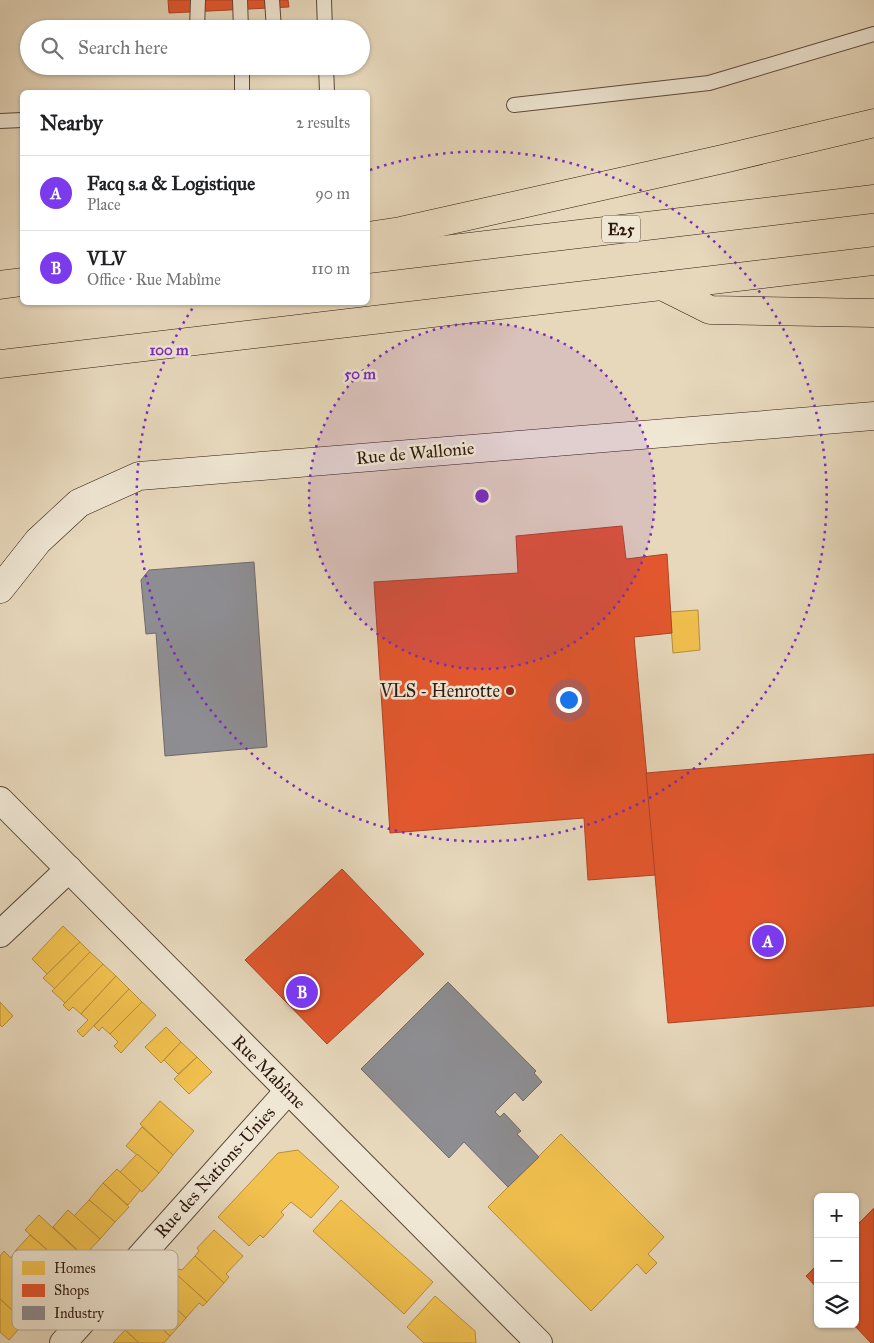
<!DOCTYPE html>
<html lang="en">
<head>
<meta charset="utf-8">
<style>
  body { margin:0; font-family:"IM FELL Great Primer",serif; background:#f2f2f2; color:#202124 }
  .controls { position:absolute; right:15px; bottom:15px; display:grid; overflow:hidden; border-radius:8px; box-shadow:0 1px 4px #0004 }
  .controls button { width:45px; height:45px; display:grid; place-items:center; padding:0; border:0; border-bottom:1px solid #e0e0e0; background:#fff; color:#202124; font:25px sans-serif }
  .you { position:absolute; left:568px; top:699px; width:18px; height:18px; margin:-12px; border:4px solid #fff; border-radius:50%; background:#1a73e8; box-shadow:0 0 0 8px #1a73e833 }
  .badge { display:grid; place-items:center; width:32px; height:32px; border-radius:50%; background:#7c3aed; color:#fff; font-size:16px; font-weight:700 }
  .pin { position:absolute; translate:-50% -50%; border:2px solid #fff; box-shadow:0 1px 5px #0006 }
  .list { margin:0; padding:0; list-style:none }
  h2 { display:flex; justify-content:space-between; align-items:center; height:65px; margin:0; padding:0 20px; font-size:21px }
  h2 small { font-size:16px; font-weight:400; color:#757577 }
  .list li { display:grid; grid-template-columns:32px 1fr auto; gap:15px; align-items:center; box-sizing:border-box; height:75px; padding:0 20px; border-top:1px solid #e0e0e0 }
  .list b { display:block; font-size:19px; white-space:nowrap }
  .list p { margin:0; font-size:16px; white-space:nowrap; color:#757577 }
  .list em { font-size:16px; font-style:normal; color:#757577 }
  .icon { flex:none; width:28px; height:28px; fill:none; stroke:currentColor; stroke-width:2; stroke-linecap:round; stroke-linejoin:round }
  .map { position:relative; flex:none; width:874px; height:1343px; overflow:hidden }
  .search { position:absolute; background:#fff; box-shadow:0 1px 4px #0004; left:20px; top:20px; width:350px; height:55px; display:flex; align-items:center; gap:12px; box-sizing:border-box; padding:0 18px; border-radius:28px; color:#757577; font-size:19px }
  .panel { position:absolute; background:#fff; box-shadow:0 1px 4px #0004; left:20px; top:90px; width:350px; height:215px; border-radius:8px }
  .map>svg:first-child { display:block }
</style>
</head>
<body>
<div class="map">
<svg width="874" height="1343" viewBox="0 0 874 1343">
  <rect width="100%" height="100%" fill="#e7d8bc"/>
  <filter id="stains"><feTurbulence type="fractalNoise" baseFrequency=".004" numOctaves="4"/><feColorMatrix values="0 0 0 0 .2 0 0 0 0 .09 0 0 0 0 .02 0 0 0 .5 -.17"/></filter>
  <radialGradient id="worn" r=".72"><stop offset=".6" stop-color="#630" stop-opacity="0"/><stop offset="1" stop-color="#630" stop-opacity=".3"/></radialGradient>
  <g fill="#f2c14e" stroke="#b78e3b">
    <path d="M698 610 700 650 673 653 670 612Z"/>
    <path d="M63 926 80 942 47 974 32 959Z"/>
    <path d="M80 942 90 952 55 989 43 978Z"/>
    <path d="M90 952 103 964 65 1003 52 991Z"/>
    <path d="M103 964 116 976 81 1014 73 1007 69 1011 63 1005Z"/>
    <path d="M116 976 129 989 83 1037 77 1031 88 1020 81 1014Z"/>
    <path d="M129 989 142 1002 110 1034 102 1027 99 1031 94 1026Z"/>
    <path d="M0 1002 13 1016 2 1027 0 1025Z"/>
    <path d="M142 1002 156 1015 121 1053 114 1046 118 1042 110 1034Z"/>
    <path d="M166 1027 181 1042 161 1063 145 1047Z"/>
    <path d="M181 1042 197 1057 178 1074 164 1060Z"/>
    <path d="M197 1057 212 1072 189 1094 174 1079Z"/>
    <path d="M160 1101 194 1131 173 1155 140 1124Z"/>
    <path d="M142 1127 173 1155 159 1173 126 1146Z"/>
    <path d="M561 1134 664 1237 648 1254 657 1263 646 1274 637 1264 591 1311 488 1207Z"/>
    <path d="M298 1150 339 1187 311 1218 291 1202 281 1212 284 1215 263 1238 260 1235 249 1246 218 1217 278 1153Z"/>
    <path d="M137 1154 159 1173 142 1192 120 1172Z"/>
    <path d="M117 1169 140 1190 128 1205 103 1183Z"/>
    <path d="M103 1183 129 1207 115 1222 89 1200Z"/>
    <path d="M89 1200 115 1222 100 1239 74 1216Z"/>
    <path d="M341 1200 433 1282 404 1314 313 1231Z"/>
    <path d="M68 1210 100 1239 84 1256 53 1227Z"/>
    <path d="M39 1215 83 1256 70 1270 25 1230Z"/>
    <path d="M214 1230 243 1256 226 1274 229 1277 224 1283 195 1256 199 1251 197 1248Z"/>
    <path d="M30 1235 70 1270 56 1286 16 1250Z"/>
    <path d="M16 1250 56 1286 25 1322 0 1299V1256L4 1251 11 1258Z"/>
    <path d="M195 1256 224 1283 207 1302 175 1273 179 1269 182 1270Z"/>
    <path d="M175 1273 207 1302 203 1306 199 1303 186 1318 159 1292Z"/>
    <path d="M159 1292 186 1318 170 1336 139 1308 147 1299 150 1302Z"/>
    <path d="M435 1296 475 1331 476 1343H424L407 1327Z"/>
    <path d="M0 1299 25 1322 9 1340 0 1332Z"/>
    <path d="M139 1308 170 1336 164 1343H139L125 1330 134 1319 131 1316Z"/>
    <path d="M125 1330 139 1343H113Z"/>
  </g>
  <g fill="#e4572e" stroke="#ad4425">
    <path d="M168 0H288L289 7 169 13Z"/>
    <path d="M622 526 626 559 667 554 672 633 634 637 656 875 588 880 584 818 390 833 374 582 518 573 516 536Z"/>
    <path d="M874 754V1006L668 1023 646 773Z"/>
    <path d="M342 869 424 954 327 1044 245 960Z"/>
    <path d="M874 1208V1343H871L853 1324H855V1227Z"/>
    <path d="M818 1264V1289L806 1276Z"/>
  </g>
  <g fill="#8d8d92" stroke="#706a6b">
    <path d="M254 562 267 747 165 756 156 633 146 634 141 580 149 570Z"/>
    <path d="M448 982 536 1071 534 1073 542 1082 523 1101 515 1092 495 1112 500 1117 504 1113 521 1131 517 1134 539 1157 508 1187 464 1142 449 1158 361 1069Z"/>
  </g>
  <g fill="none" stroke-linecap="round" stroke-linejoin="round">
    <g stroke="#5c483a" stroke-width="16">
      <g id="lane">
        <path d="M240 0 241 29"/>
        <path d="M324 0 325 29"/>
        <path d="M197 29 198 0"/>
        <path d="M264 29H274L272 0"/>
        <path d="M242 66V92"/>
        <path d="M326 66 327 92"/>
        <path d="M514 105 709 83 874 34"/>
        <path d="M0 121 22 120"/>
      </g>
    </g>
    <g stroke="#5c483a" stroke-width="28">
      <g id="street">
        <path d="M0 800 539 1343"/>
        <path d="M0 934 69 869"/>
        <path d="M63 1343 288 1091"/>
      </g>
    </g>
    <g stroke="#2d180f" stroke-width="29">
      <path id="secondary" d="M0 589 38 541 79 503 139 476 874 416"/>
    </g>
    <g stroke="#2d180f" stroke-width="29">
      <g id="highway">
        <path d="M368 236 401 231 723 159 874 123"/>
        <path d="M368 259 874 199"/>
        <path d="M0 285 22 282"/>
        <path d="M662 286 710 310 874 313"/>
        <path d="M0 364 874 261"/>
      </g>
    </g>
    <use href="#lane" stroke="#efe6d3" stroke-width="14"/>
    <use href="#street" stroke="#efe6d3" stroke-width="26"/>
    <use href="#secondary" stroke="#efe6d3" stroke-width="28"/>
    <use href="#highway" stroke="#e7d8bc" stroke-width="28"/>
  </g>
  <circle cx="482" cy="496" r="173" fill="#7b2cbf" fill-opacity=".12"/>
  <g fill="none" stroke="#7b2cbf" stroke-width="2.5" stroke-dasharray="2.5 5">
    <circle cx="482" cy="496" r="173"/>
    <path d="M370 170A345 345 0 1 1 196 303"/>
  </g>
  <circle fill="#8f2418" stroke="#efe6d3" stroke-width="2" cx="510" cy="691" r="5"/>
  <g text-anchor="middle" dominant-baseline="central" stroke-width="5" stroke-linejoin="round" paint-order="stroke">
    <rect fill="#efe6d3" stroke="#67564a" stroke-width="1" x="602" y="215.5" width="38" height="27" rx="4"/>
    <g font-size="16" font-weight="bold" fill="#2d180f">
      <text x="621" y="229">E25</text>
    </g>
    <g font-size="18" fill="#2d180f" stroke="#efe6d3">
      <text transform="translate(415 453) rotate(-5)">Rue de Wallonie</text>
      <text transform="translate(269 1072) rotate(45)">Rue Mabîme</text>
      <text transform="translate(215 1172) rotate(-48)">Rue des Nations-Unies</text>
    </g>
    <g font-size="18" fill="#2d180f" stroke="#efe6d3" text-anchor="end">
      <text x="500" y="691">VLS - Henrotte</text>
    </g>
  </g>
  <rect x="12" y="1250" width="166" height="80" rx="8" fill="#efe6d3" stroke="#b5a898" stroke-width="1"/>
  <rect x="22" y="1261" width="23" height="14" fill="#f2c14e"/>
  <rect x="22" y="1284" width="23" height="13" fill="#e4572e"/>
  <rect x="22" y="1306" width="23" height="14" fill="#8d8d92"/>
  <g font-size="14" fill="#2d180f">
    <text x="54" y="1273">Homes</text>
    <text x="54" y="1295">Shops</text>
    <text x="54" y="1318">Industry</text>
  </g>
  <circle cx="482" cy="496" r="8" fill="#7b2cbf" stroke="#efe6d3" stroke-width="2.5"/>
  <g font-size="15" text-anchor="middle" font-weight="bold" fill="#7b2cbf" stroke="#efe6d3" stroke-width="5" stroke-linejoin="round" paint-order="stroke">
    <text x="169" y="355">100 m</text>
    <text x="360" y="379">50 m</text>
  </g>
  <rect width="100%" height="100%" filter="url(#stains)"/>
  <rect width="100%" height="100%" fill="url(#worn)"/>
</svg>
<div class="controls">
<button>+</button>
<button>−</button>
<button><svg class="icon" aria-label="layers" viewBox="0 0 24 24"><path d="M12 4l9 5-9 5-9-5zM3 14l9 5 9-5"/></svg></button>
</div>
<div class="you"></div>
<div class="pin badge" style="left:768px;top:941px">A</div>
<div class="pin badge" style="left:302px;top:992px">B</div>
<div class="search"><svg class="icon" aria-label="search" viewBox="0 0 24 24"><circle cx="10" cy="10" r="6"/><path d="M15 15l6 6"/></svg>Search here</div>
<section class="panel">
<h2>Nearby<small>2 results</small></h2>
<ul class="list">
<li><span class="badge">A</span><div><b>Facq s.a &amp; Logistique</b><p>Place</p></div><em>90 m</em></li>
<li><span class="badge">B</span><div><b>VLV</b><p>Office · Rue Mabîme</p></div><em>110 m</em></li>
</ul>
</section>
</div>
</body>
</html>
